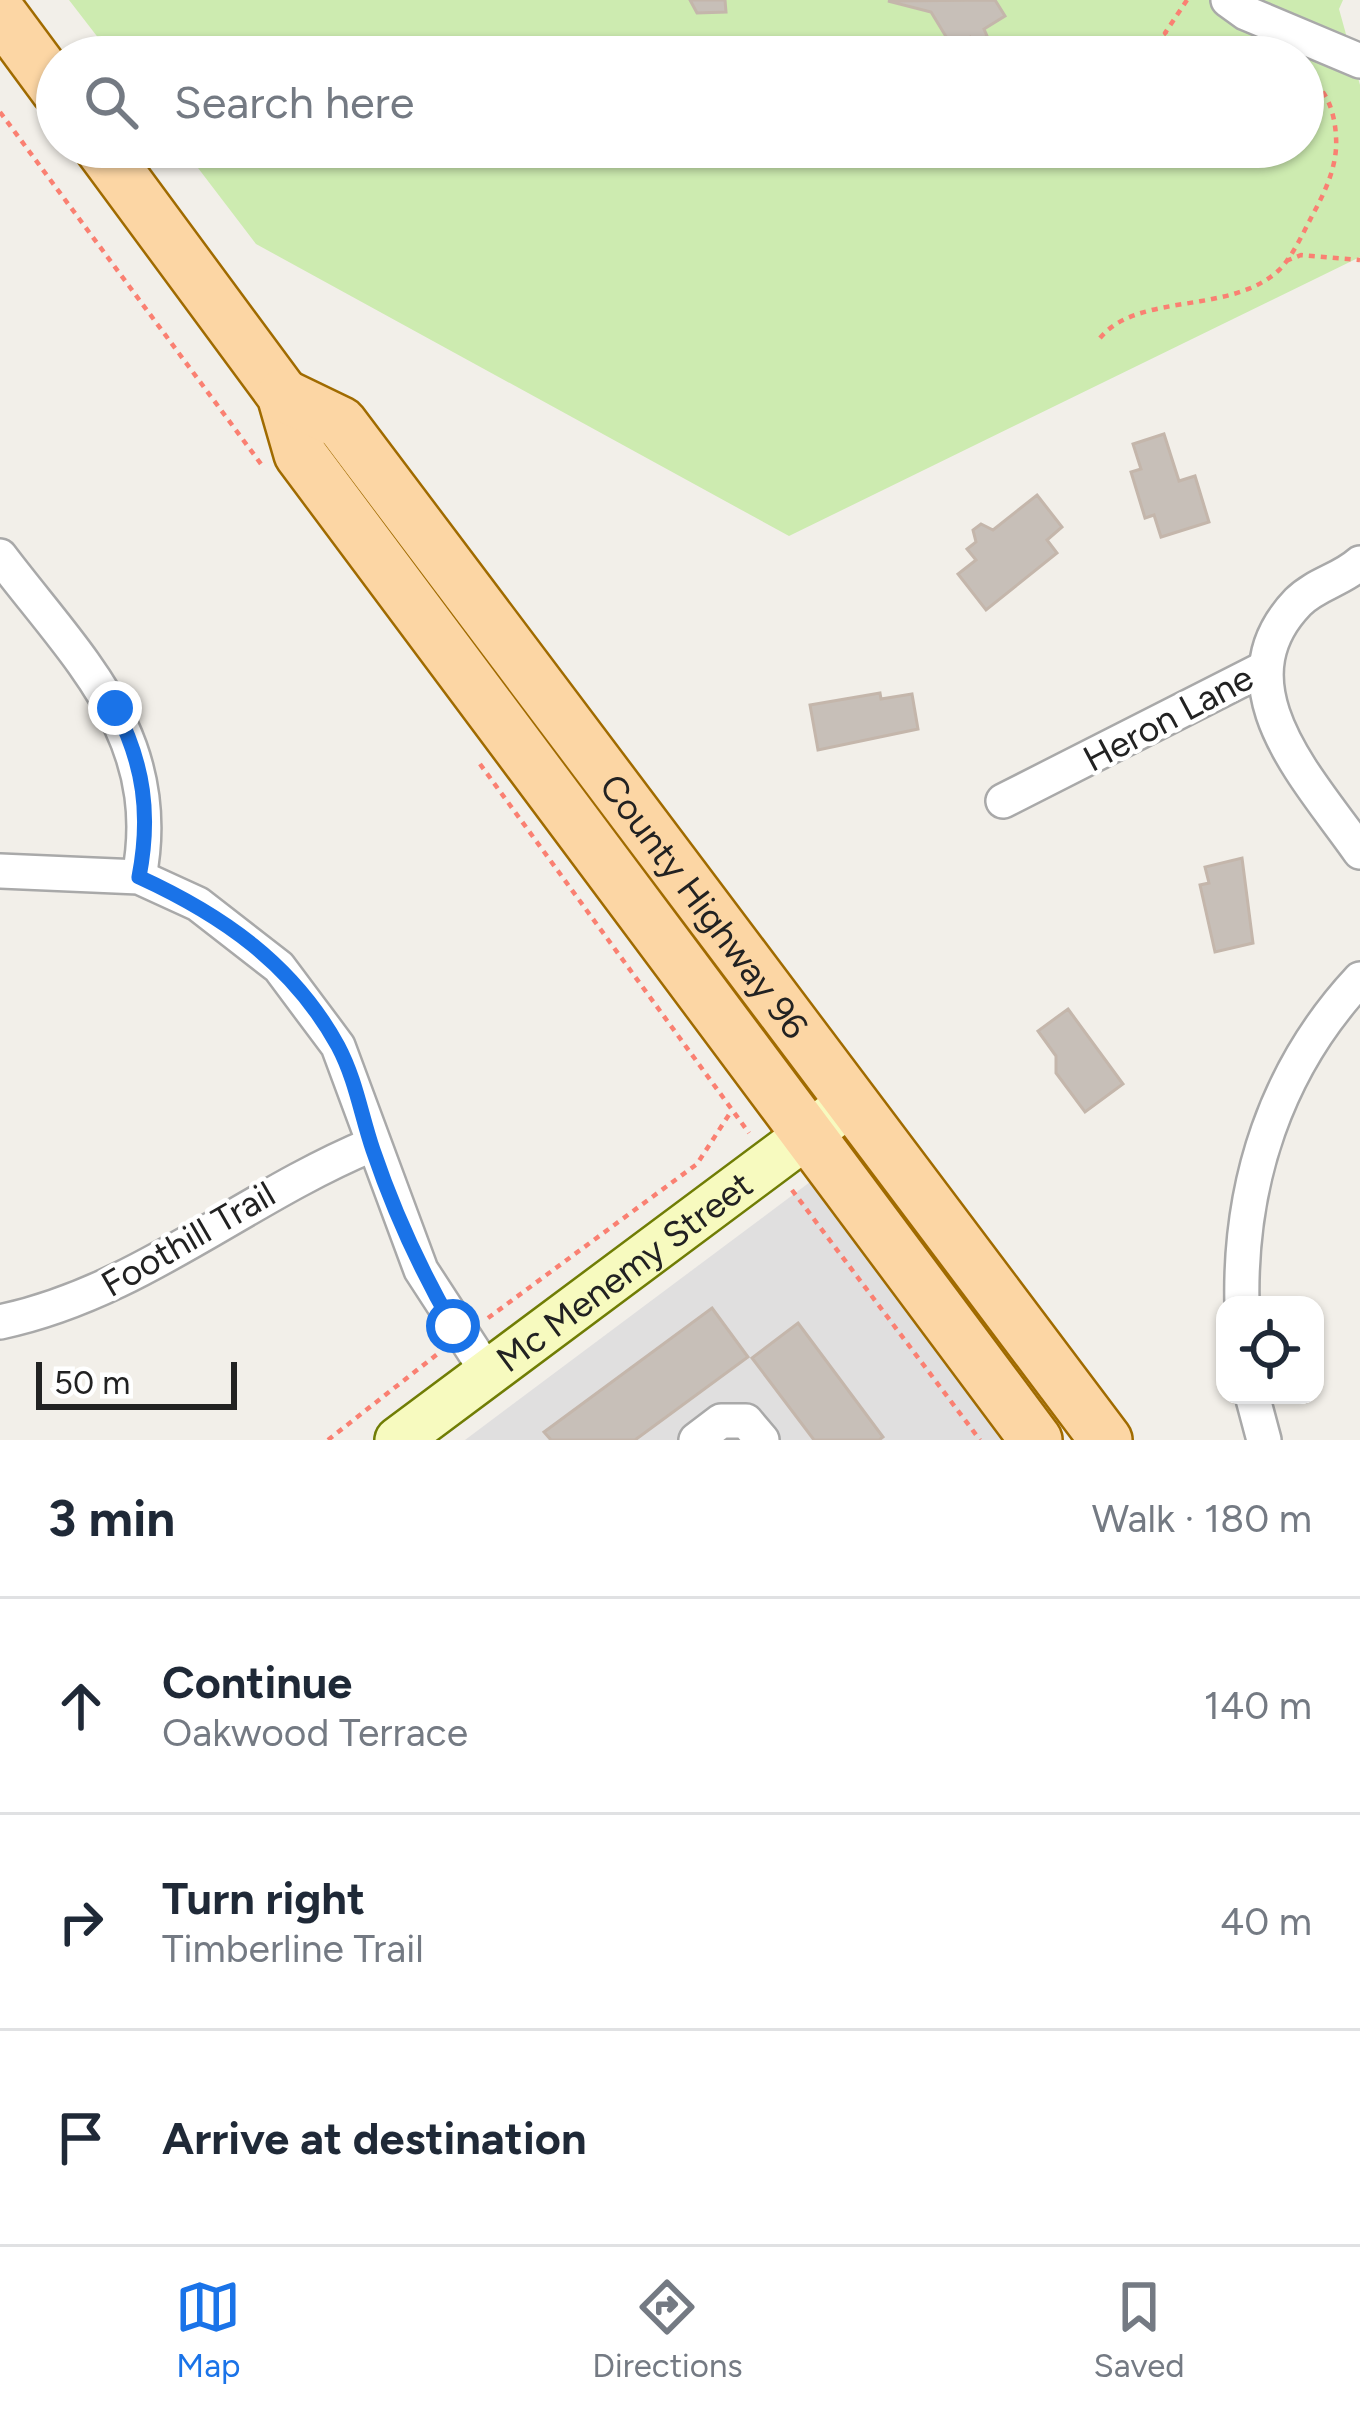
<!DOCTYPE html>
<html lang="en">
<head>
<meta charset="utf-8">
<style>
  body { margin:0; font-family:Figtree,sans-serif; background:#f6f6f7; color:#1f2937 }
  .controls { position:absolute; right:36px; bottom:36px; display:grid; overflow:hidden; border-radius:24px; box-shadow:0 3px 9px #0004 }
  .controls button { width:108px; height:108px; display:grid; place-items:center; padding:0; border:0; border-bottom:3px solid #e0e1e3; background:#fff; color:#1f2937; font:60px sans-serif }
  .scale { position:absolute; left:36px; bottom:30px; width:201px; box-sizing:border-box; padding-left:12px; border:6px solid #222; border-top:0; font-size:33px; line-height:42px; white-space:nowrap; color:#222; -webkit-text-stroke:9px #fff; paint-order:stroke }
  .stop { position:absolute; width:36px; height:36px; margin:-27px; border:9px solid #1a73e8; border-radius:50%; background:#fff }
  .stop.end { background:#1a73e8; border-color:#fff; box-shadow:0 3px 12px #0008 }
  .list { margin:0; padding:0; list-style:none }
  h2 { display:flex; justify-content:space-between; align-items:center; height:156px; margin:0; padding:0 48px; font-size:51px }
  h2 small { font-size:39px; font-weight:400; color:#747a83 }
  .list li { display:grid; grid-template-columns:78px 1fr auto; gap:36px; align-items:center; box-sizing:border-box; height:216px; padding:0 48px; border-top:3px solid #e0e1e3 }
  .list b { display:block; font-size:45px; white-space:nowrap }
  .list p { margin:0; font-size:39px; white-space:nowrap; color:#747a83 }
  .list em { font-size:39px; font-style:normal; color:#747a83 }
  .icon { flex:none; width:66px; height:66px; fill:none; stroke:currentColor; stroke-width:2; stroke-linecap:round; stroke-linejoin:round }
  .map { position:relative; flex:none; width:1360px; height:1440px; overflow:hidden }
  .search { position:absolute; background:#fff; box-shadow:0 3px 9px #0004; left:36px; right:36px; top:36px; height:132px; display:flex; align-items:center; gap:30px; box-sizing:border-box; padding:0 42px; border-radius:66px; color:#747a83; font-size:45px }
  .sheet { height:804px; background:#fff }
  nav { display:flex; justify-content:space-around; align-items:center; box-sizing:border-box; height:168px; border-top:3px solid #e0e1e3; background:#fff; font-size:33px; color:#747a83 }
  nav a { display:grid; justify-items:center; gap:6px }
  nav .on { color:#1a73e8 }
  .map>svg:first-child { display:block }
</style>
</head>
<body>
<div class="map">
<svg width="1360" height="1440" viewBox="0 0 1360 1440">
  <rect width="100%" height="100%" fill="#f2efe9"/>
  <path fill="#e0dfdf" d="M810 1182 1002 1440H465Z"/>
  <path fill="#cdebb0" d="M69 0H1343L1339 9 1360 85V257L789 536 256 244 182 147H1303V57H113Z"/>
  <g fill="#c7bfb8" stroke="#c4b6ab" stroke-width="3">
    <path d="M690 0H725L726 12 697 13Z"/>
    <path d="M995 0 1005 16 984 29 987 36 974 44 970 37 953 48 931 12 888 1Z"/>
    <path d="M1164 434 1179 481 1195 476 1209 522 1161 537 1154 515 1145 518 1131 472 1141 469 1133 444Z"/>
    <path d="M1037 495 1062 527 1047 540 1057 553 986 610 958 574 976 560 967 549 976 542 973 530 981 524 993 530Z"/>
    <path d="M880 693 881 699 912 694 918 729 818 750 810 705Z"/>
    <path d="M1242 858 1253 943 1215 952 1200 885 1209 883 1205 867Z"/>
    <path d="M1068 1009 1123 1084 1085 1112 1056 1073V1056L1038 1031Z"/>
    <path d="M712 1308 748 1357 635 1440H551L544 1432Z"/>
    <path d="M798 1323 883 1437 879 1440H814L752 1358Z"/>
  </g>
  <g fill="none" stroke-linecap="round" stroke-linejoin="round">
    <g stroke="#a9a9a9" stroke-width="38">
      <g id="street">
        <path d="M1228 0 1246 13 1360 61"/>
        <path d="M0 556C78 659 166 737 139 877"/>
        <path d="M1360 563C1341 580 1316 584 1298 602 1217 686 1310 780 1360 852"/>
        <path d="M1003 801 1265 668"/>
        <path d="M0 871 139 877 198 904 279 967 338 1046 421 1270 488 1373"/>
        <path d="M1242 1305C1239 1183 1276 1069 1360 979"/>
        <path d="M0 1322C138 1293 243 1198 371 1145"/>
        <path d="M1252 1395 1264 1440"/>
        <path d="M696 1440 721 1421H746L762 1440"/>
      </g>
    </g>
    <g stroke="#707d05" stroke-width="50">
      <g id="secondary">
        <path id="s1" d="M398 1440 850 1103"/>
      </g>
    </g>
    <g stroke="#a06b00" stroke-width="56">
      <g id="primary">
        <path d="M0 13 57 90"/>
        <path d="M100 147 283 395 300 454 1036 1440"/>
        <path id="s2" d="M283 395 341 423 1106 1440"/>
      </g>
    </g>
    <g stroke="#fa8072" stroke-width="4.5" stroke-dasharray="6 6" stroke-linecap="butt">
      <path d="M1187 0 1165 33C1192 60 1220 46 1253 57"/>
      <path d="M0 112 261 464"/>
      <path d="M1286 261 1301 255 1360 260"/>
      <path d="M1100 338C1138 292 1229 315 1278 271 1292 258 1303 233 1312 216 1325 192 1338 165 1336 137 1335 114 1327 85 1303 76"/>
      <path d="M480 764 749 1133"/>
      <path d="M792 1190 980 1440"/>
      <path d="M488 1318 697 1164 732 1110"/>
      <path d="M328 1440 440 1352"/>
    </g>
    <use href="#street" stroke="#fff" stroke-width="33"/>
    <use href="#secondary" stroke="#f7fabf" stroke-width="45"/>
    <use href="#primary" stroke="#fcd6a4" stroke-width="51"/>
  </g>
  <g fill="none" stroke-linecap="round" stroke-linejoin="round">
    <path stroke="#1a73e8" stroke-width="15" d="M115 708C144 764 151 815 139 877 222 915 293 964 338 1046 356 1080 361 1115 373 1150 394 1212 420 1269 453 1326"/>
  </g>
  <g text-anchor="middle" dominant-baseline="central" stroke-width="9" stroke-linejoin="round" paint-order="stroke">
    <g font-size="36" fill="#222" stroke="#fff">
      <text transform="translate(1168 718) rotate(-28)">Heron Lane</text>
      <text stroke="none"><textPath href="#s2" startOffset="669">County Highway 96</textPath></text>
      <text transform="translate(188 1239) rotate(-30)">Foothill Trail</text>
      <text stroke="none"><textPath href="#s1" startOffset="282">Mc Menemy Street</textPath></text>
    </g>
  </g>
</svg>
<div class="controls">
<button><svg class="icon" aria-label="locate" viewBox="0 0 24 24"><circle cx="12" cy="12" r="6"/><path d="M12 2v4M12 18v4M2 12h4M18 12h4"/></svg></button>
</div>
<div class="scale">50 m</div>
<div class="stop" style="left:453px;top:1326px"></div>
<div class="stop end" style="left:115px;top:708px"></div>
<div class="search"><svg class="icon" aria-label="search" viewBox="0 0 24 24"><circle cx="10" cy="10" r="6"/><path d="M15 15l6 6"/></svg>Search here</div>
</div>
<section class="sheet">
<h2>3 min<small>Walk · 180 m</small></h2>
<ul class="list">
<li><svg class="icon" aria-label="ahead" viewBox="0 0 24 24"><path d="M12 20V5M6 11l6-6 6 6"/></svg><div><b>Continue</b><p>Oakwood Terrace</p></div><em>140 m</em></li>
<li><svg class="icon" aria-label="right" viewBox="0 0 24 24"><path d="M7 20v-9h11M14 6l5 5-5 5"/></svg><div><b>Turn right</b><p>Timberline Trail</p></div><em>40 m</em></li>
<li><svg class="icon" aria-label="arrive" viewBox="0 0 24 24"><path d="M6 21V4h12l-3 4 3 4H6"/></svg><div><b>Arrive at destination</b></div></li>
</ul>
</section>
<nav>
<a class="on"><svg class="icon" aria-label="map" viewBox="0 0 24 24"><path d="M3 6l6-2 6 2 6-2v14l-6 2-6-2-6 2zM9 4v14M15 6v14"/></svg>Map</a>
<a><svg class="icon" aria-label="directions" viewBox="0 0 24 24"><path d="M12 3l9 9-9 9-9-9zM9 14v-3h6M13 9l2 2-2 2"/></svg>Directions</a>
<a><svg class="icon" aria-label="saved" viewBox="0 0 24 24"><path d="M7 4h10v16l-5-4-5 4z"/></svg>Saved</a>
</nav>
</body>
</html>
